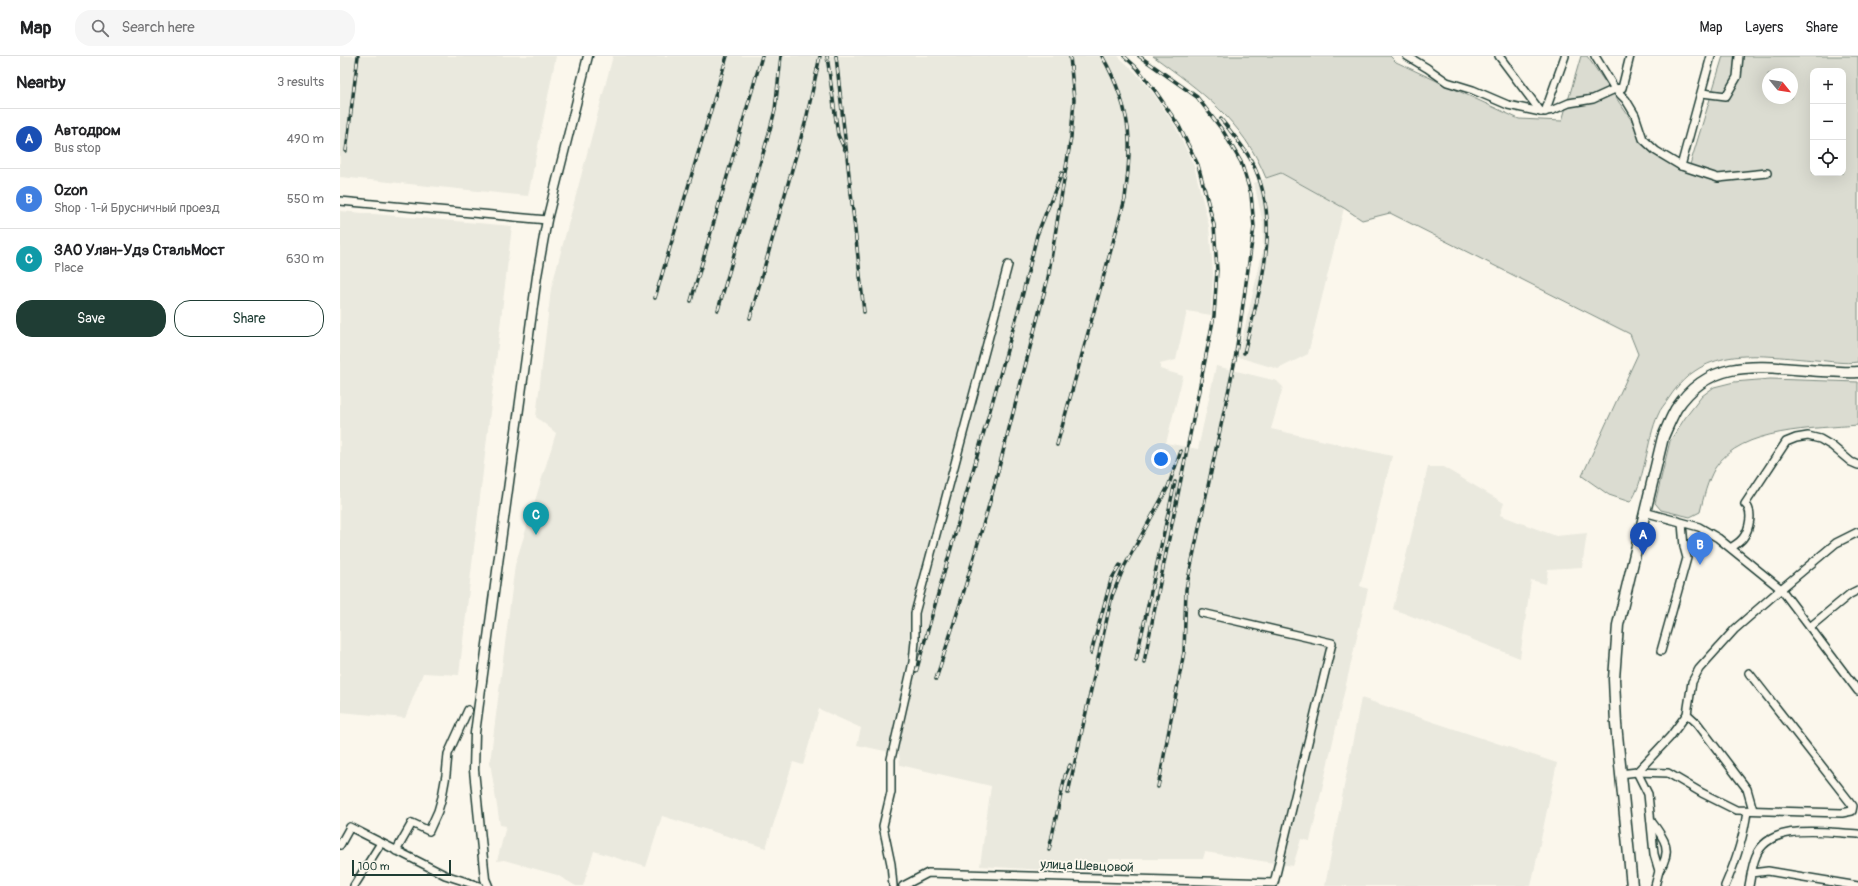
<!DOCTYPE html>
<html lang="en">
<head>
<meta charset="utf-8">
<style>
  body { margin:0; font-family:Pangolin,sans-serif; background:#f6f6f6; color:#202124 }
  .controls { position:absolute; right:12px; top:12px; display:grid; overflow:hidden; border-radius:8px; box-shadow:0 4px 16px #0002 }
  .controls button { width:36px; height:36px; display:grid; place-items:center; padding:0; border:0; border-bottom:1px solid #e0e0e0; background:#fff; color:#202124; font:20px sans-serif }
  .compass { position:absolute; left:1422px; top:12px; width:36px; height:36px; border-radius:50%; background:#fff; box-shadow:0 4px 16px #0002; rotate:120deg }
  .scale { position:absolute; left:12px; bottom:10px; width:99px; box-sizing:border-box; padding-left:4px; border:2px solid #1f3d34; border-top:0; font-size:11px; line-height:14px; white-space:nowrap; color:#1f3d34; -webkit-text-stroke:3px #fbf7ec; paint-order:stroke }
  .you { position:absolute; left:821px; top:403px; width:14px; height:14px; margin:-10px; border:3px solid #fff; border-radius:50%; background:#1a73e8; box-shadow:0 0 0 6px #1a73e833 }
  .badge { display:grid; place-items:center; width:26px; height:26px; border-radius:50%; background:#1f3d34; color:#fff; font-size:13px; font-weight:700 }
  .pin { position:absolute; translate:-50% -33px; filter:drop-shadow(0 1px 2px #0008) }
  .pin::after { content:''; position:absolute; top:21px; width:14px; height:12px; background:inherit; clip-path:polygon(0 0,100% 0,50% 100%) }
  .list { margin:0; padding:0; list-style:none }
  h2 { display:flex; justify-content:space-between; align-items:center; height:52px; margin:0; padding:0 16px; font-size:17px }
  h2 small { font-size:13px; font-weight:400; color:#757577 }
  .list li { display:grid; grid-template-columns:26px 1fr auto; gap:12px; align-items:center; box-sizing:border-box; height:60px; padding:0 16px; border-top:1px solid #e0e0e0 }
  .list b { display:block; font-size:15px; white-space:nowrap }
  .list p { margin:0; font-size:13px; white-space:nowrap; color:#757577 }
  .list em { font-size:13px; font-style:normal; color:#757577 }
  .actions { display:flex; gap:8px; padding:12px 16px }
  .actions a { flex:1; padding:9px 0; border:1px solid #1f3d34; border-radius:16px; text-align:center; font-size:14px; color:#1f3d34 }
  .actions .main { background:#1f3d34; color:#fff }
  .icon { flex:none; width:22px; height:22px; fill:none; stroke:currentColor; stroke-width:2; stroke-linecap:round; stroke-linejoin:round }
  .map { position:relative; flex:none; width:1518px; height:830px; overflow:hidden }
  header { display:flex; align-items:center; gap:24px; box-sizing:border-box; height:56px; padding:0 20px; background:#fff; border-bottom:1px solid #e0e0e0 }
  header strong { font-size:19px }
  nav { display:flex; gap:22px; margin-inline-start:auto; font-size:14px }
  .search { width:280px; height:36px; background:#f6f6f6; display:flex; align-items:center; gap:10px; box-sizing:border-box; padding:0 14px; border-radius:16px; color:#757577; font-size:15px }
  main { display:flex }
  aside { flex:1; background:#fff }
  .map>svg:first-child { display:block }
</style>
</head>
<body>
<header>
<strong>Map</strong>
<div class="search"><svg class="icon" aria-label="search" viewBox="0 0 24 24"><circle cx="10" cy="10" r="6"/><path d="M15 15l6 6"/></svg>Search here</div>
<nav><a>Map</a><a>Layers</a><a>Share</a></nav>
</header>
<main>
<aside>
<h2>Nearby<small>3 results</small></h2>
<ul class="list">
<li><span class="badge" style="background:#1a4fb4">A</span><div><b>Автодром</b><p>Bus stop</p></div><em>490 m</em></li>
<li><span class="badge" style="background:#3f7fe0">B</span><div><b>Ozon</b><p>Shop · 1-й Брусничный проезд</p></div><em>550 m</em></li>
<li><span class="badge" style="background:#0f9aa8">C</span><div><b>ЗАО Улан-Удэ СтальМост</b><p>Place</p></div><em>630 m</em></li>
</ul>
<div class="actions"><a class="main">Save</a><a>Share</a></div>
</aside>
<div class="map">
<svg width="1518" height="830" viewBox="0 0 1518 830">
  <rect width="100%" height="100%" fill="#fbf7ec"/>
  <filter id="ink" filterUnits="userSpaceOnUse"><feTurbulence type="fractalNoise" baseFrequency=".025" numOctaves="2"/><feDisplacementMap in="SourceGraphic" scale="8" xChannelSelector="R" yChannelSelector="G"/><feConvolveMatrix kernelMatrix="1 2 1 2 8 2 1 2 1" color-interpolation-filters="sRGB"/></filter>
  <g filter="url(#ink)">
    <g fill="#eae9de">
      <path d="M0 0H216L188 140 0 121Z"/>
      <path d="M273 0H778L794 15 813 37 835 70 854 110 869 170 873 217 871 259 847 255 836 304 820 308V313L843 320 826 387 858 393 876 310 937 325 943 331 931 373 1052 400 1020 530 1028 533 970 785 961 783 953 810 865 796 863 803H769L767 818 640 810 651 730 560 709 559 698 517 689 521 672 479 653 463 709 453 706 426 792 322 760 306 811 254 795 243 830H236L217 819 164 804 157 805 166 770 160 769 150 706 175 509 216 377 196 361 211 233Z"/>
      <path d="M940 117 1004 152 968 298 938 313 898 301 923 194V167L914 127Z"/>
      <path d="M0 155 172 170 119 619 83 617 65 662 0 656Z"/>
      <path d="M1088 411H1103L1164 447 1160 459 1216 480 1247 477 1242 511 1208 513 1206 528 1191 524 1180 602 1053 553Z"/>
      <path d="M1021 642 1217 707 1191 830H985Z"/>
    </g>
    <g fill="#dbdcd1" stroke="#7d8c82" fill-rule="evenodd">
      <path d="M813 0H1050L1056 6 1179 63 1222 65 1241 0H1247L1317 101 1349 112 1383 0H1518V306C1504 308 1489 305 1476 304 1419 300 1365 287 1329 342 1326 347 1320 353 1318 359 1307 382 1304 430 1290 446L1269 439 1242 420 1298 298 1290 278 1050 157 1022 164 1004 152 941 117 926 122C903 65 861 35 813 0ZM1473 15H1503V117H1473ZM1428 18H1452V42H1428Z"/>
      <path d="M1430 323 1518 326V369C1475 373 1401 371 1375 412 1367 426 1364 440 1360 456L1350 461 1321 454 1315 447 1330 385 1345 362 1362 340 1374 331 1394 326Z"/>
    </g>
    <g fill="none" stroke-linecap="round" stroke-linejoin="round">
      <g stroke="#1f3d34" stroke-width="10">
        <g id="minor">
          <path d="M1067 0 1087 12 1107 26 1133 34 1168 49 1201 56 1213 54 1229 47 1253 43 1275 33 1286 44 1295 59 1303 83 1316 95 1341 110 1378 122 1427 117"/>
          <path d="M1159 0 1201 56"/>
          <path d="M1255 0 1275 33 1282 32 1290 0"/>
          <path d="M1362 37 1386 40 1397 21 1399 0"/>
          <path d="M1205 56 1225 0"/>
          <path d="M1341 110 1371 0"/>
          <path d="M0 145 207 164"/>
          <path d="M1304 456 1359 471 1378 482 1441 533 1518 635"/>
          <path d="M1391 492C1395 489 1400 486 1403 482 1409 474 1414 455 1405 448L1446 386 1456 382 1468 380 1480 383 1492 390 1511 406 1518 409"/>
          <path d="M1470 571 1510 538 1518 534"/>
          <path d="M1321 595 1347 502 1344 491 1342 467"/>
          <path d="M1347 658 1357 667 1407 733 1413 754"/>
          <path d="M1297 716 1328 717 1362 737 1396 754 1502 757 1512 755 1513 750 1409 617"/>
          <path d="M1297 716 1308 738 1314 798 1319 815 1315 830"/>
          <path d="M1280 718 1297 716 1330 681 1347 658 1352 626 1359 613 1395 573 1441 533 1496 487 1518 476"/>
          <path d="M1311 765C1325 783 1333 794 1319 815"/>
          <path d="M0 789 10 771 105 819 139 830"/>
          <path d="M56 795 72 767 89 775 98 755 102 741 106 719 108 698 128 654"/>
          <path d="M1412 817 1428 815 1518 830"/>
          <path d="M14 830 41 787"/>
          <path d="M553 830 551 808 543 770 551 736V703L573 606 575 585V557L668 209"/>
          <path d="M563 830 588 817 934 827 992 587 862 557"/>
          <path d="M1385 830C1395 807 1404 780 1407 755"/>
          <path d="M1409 830C1411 820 1412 809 1416 800 1430 765 1488 777 1518 778"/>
        </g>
      </g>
      <g stroke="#1f3d34" stroke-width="11">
        <path id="tertiary" d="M148 830 145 823 134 714 135 677 197 220 207 164 248 0"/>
      </g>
      <g stroke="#1f3d34" stroke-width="13">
        <path id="primary" d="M1292 830 1276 668 1274 623 1278 569 1323 381C1327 372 1331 362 1336 353 1372 298 1425 312 1481 315 1493 315 1506 317 1518 316"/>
      </g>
      <use href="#minor" stroke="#fbf7ec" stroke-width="7"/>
      <use href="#tertiary" stroke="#fbf7ec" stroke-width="8"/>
      <use href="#primary" stroke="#fbf7ec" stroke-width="10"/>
      <g stroke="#1f3d34" stroke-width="3.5">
        <g id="rail">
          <path d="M487 0 498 79 505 94"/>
          <path d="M496 0 524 256"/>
          <path d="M784 0 797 12 816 36 839 70 858 109 874 169 877 214 874 260 804 606"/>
          <path d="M799 0 857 41 883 75 901 106 911 138 914 171 895 304 846 533 844 596 818 731"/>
          <path d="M881 63C891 76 903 90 911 104 944 167 919 233 904 297"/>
          <path d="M6 95 18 0"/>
          <path d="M315 242 387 0"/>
          <path d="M351 245 422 0"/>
          <path d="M378 254 429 77 435 54 441 0"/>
          <path d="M410 262 466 64 480 0"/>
          <path d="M717 389 785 143C787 123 790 104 789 84 788 56 776 24 762 0"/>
          <path d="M751 597 771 524 780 509"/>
          <path d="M796 604 835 426"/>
          <path d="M576 616 682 241 697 179 722 117"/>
          <path d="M596 623 621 545 651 442 708 222 731 81 734 44 730 0"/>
          <path d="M728 737 772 540 784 511 828 431 841 395"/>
          <path d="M709 794 725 720 730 709"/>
        </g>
      </g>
      <use href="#rail" stroke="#fbf7ec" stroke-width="2" stroke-dasharray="6" stroke-linecap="butt"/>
    </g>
  </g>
  <g text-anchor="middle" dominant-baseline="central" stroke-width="4" stroke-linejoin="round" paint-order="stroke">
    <g font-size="13" fill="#1f3d34" stroke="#fbf7ec">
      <text transform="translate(747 810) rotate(2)">улица Шевцовой</text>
    </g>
  </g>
</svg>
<div class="controls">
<button>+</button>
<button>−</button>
<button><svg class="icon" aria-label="locate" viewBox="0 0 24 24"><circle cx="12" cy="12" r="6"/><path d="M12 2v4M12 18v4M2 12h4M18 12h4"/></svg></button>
</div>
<svg class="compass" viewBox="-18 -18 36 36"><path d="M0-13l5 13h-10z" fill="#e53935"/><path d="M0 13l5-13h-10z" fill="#757577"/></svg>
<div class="scale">100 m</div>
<div class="you"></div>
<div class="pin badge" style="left:1303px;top:499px;background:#1a4fb4">A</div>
<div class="pin badge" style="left:1360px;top:509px;background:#3f7fe0">B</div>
<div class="pin badge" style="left:196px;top:479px;background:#0f9aa8">C</div>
</div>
</main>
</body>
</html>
